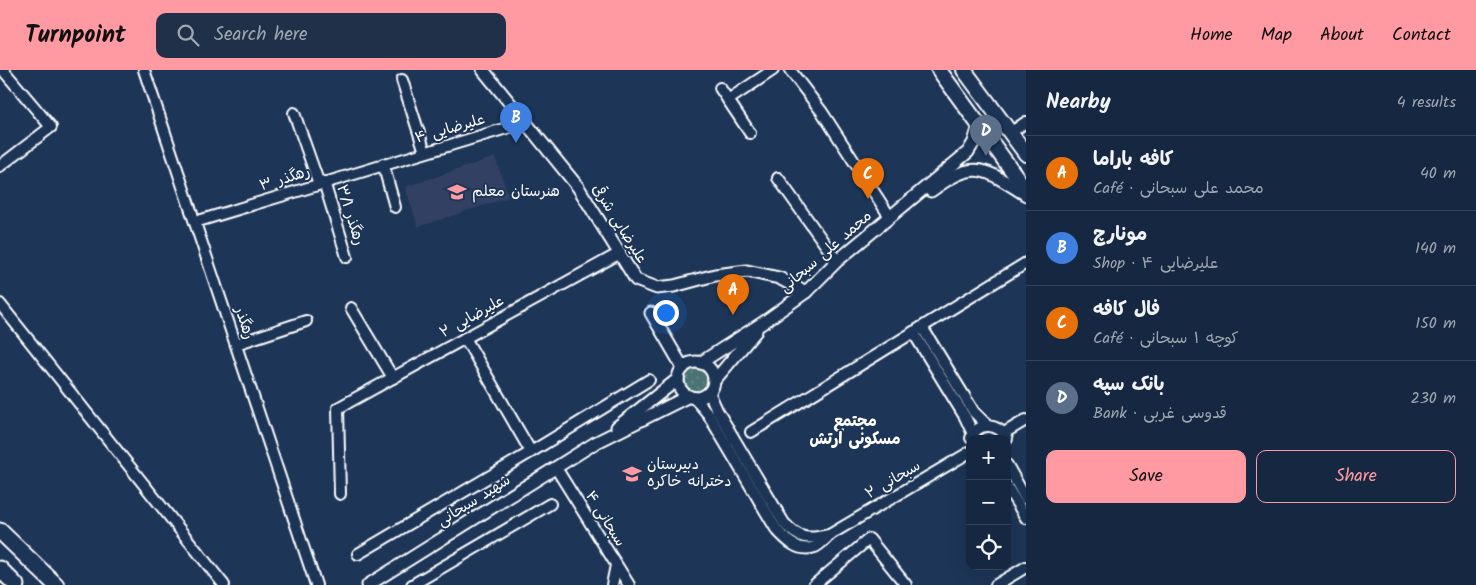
<!DOCTYPE html>
<html lang="en">
<head>
<meta charset="utf-8">
<style>
  body { margin:0; font-family:Kalam,"Playpen Sans Arabic",sans-serif; background:#1f3048; color:#f1f3f6 }
  .controls { position:absolute; right:15px; bottom:15px; display:grid; overflow:hidden; border-radius:10px; box-shadow:0 5px 20px #0002 }
  .controls button { width:45px; height:45px; display:grid; place-items:center; padding:0; border:0; border-bottom:1px solid #35445a; background:#162841; color:#f1f3f6; font:25px sans-serif }
  .you { position:absolute; left:665px; top:242px; width:18px; height:18px; margin:-12px; border:4px solid #fff; border-radius:50%; background:#1a73e8; box-shadow:0 0 0 8px #1a73e833 }
  .badge { display:grid; place-items:center; width:32px; height:32px; border-radius:50%; background:#ff9aa2; color:#fff; font-size:16px; font-weight:700 }
  .pin { position:absolute; translate:-50% -41px; filter:drop-shadow(0 1px 2px #0008) }
  .pin::after { content:''; position:absolute; top:26px; width:18px; height:15px; background:inherit; clip-path:polygon(0 0,100% 0,50% 100%) }
  .list { margin:0; padding:0; list-style:none }
  h2 { display:flex; justify-content:space-between; align-items:center; height:65px; margin:0; padding:0 20px; font-size:21px }
  h2 small { font-size:16px; font-weight:400; color:#9ea6b1 }
  .list li { display:grid; grid-template-columns:32px 1fr auto; gap:15px; align-items:center; box-sizing:border-box; height:75px; padding:0 20px; border-top:1px solid #35445a }
  .list b { display:block; font-size:19px; white-space:nowrap }
  .list p { margin:0; font-size:16px; white-space:nowrap; color:#9ea6b1 }
  .list em { font-size:16px; font-style:normal; color:#9ea6b1 }
  .actions { display:flex; gap:10px; padding:15px 20px }
  .actions a { flex:1; padding:11px 0; border:1px solid #ff9aa2; border-radius:10px; text-align:center; font-size:18px; color:#ff9aa2 }
  .actions .main { background:#ff9aa2; color:#111 }
  .icon { flex:none; width:28px; height:28px; fill:none; stroke:currentColor; stroke-width:2; stroke-linecap:round; stroke-linejoin:round }
  .map { position:relative; flex:none; width:1026px; height:515px; overflow:hidden }
  header { display:flex; align-items:center; gap:30px; box-sizing:border-box; height:70px; padding:0 25px; background:#ff9aa2; color:#111 }
  header strong { font-size:24px }
  nav { display:flex; gap:28px; margin-inline-start:auto; font-size:18px }
  .search { width:350px; height:45px; background:#1f3048; display:flex; align-items:center; gap:12px; box-sizing:border-box; padding:0 18px; border-radius:10px; color:#9ea6b1; font-size:19px }
  main { display:flex }
  aside { flex:1; background:#162841 }
  .map>svg:first-child { display:block }
</style>
</head>
<body>
<header>
<strong>Turnpoint</strong>
<div class="search"><svg class="icon" aria-label="search" viewBox="0 0 24 24"><circle cx="10" cy="10" r="6"/><path d="M15 15l6 6"/></svg>Search here</div>
<nav><a>Home</a><a>Map</a><a>About</a><a>Contact</a></nav>
</header>
<main>
<div class="map">
<svg width="1026" height="515" viewBox="0 0 1026 515">
  <defs>
    <pattern id="grass-dots" width="8" height="8" patternUnits="userSpaceOnUse" patternTransform="scale(1.25)"><rect width="8" height="8" fill="#4c7275"/><path d="M2 2h.1M6 6h.1" fill="none" stroke="#67878a" stroke-width="1.8" stroke-linecap="round"/></pattern>
  </defs>
  <rect width="100%" height="100%" fill="#1d3557"/>
  <filter id="ink" filterUnits="userSpaceOnUse"><feTurbulence type="fractalNoise" baseFrequency=".02" numOctaves="2"/><feDisplacementMap in="SourceGraphic" scale="10" xChannelSelector="R" yChannelSelector="G"/><feConvolveMatrix kernelMatrix="1 2 1 2 8 2 1 2 1" color-interpolation-filters="sRGB"/></filter>
  <g filter="url(#ink)">
    <path fill="#304164" d="M495 87 509 127 418 157 405 117Z"/>
    <circle fill="url(#grass-dots)" stroke="#a6b8ba" cx="696" cy="310" r="11"/>
    <g fill="none" stroke-linecap="round" stroke-linejoin="round">
      <g stroke="#fff" stroke-width="14">
        <g id="minor">
          <path d="M144 0 316 515"/>
          <path d="M790 0 822 42 890 147"/>
          <path d="M402 10 425 82"/>
          <path d="M720 18 750 63"/>
          <path d="M728 30 773 0"/>
          <path d="M294 43 319 114"/>
          <path d="M1010 63 1026 52"/>
          <path d="M383 94 395 137"/>
          <path d="M0 96 51 57 3 0"/>
          <path d="M778 108 837 191"/>
          <path d="M324 112 347 187"/>
          <path d="M195 152 527 52"/>
          <path d="M0 234 224 515"/>
          <path d="M351 238 393 308"/>
          <path d="M922 257 974 342 988 356"/>
          <path d="M913 262 965 347 973 364"/>
          <path d="M465 268 531 382"/>
          <path d="M236 274 306 251"/>
          <path d="M709 322 717 340 784 453C799 469 807 470 828 465"/>
          <path d="M694 327 708 344 776 459C786 470 798 483 815 477 820 475 826 468 831 464L970 382"/>
          <path d="M751 362 1026 193"/>
          <path d="M1004 363 1026 350"/>
          <path d="M971 368C978 351 999 353 1007 369"/>
          <path d="M1007 395 1026 429"/>
          <path d="M556 398 629 515"/>
          <path d="M1007 417 1026 448"/>
          <path d="M340 424 338 338 620 183"/>
          <path d="M358 484 531 382 649 310"/>
          <path d="M412 515 550 434"/>
          <path d="M612 515 616 495"/>
          <path d="M814 515 869 469 906 515"/>
          <path d="M996 515 1026 497"/>
        </g>
      </g>
      <g stroke="#fff" stroke-width="15">
        <g id="tertiary">
          <path d="M483 0 578 117 636 210 657 218 674 216 715 205 747 201 779 208 806 222"/>
          <path d="M931 121C976 88 983 98 1026 125"/>
          <path d="M651 243 683 298"/>
          <circle cx="696" cy="310" r="18"/>
          <path d="M700 293 764 252 806 222 837 191 968 82 974 72 979 56"/>
          <path d="M714 311 756 261"/>
          <path d="M617 357 678 309"/>
          <path d="M368 515 595 373 689 326"/>
        </g>
      </g>
      <g stroke="#fff" stroke-width="18">
        <g id="secondary">
          <path d="M939 0 1026 120"/>
          <path d="M964 0 1026 84"/>
        </g>
      </g>
      <g stroke="#fff" stroke-width="19">
        <g id="primary">
          <path d="M0 461 56 515"/>
          <path d="M0 499 16 515"/>
        </g>
      </g>
      <use href="#minor" stroke="#1d3557" stroke-width="10"/>
      <use href="#tertiary" stroke="#1d3557" stroke-width="11"/>
      <use href="#secondary" stroke="#1d3557" stroke-width="14"/>
      <use href="#primary" stroke="#1d3557" stroke-width="15"/>
    </g>
  </g>
  <defs>
    <g id="school-bare" transform="scale(1.5)"><path d="M0-5L7-2L0 1L-7-2ZM-4 1L0 2.5L4 1V4Q0 6-4 4Z" fill="#ff9aa2" stroke="#1d3557" stroke-width="2.5" paint-order="stroke"/></g>
  </defs>
  <g fill-rule="evenodd">
    <use href="#school-bare" x="457" y="122"/>
    <use href="#school-bare" x="632" y="404"/>
  </g>
  <g text-anchor="middle" dominant-baseline="central" stroke-width="4" stroke-linejoin="round" paint-order="stroke">
    <g font-size="15" fill="#fff" stroke="#1d3557">
      <text transform="translate(450 59) rotate(-16)">۴ علیرضایی</text>
      <text transform="translate(285 109) rotate(-17)">۳ رهگذر</text>
      <text transform="translate(350 145) rotate(73)">۳/۱ رهگذر</text>
      <text transform="translate(619 154) rotate(58)">علیرضایی شرقی</text>
      <text transform="translate(826 182) rotate(-41)">محمد علی سبحانی</text>
      <text transform="translate(472 247) rotate(-29)">۲ علیرضایی</text>
      <text transform="translate(244 253) rotate(72)">رهگذر</text>
      <text transform="translate(893 410) rotate(-30)">سبحانی ۲</text>
      <text transform="translate(474 431) rotate(-32)">شهید سبحانی</text>
      <text transform="translate(605 449) rotate(58)">سبحانی ۴</text>
    </g>
    <g font-size="15" fill="#fff" stroke="#1d3557" text-anchor="start">
      <text x="472" y="122">هنرستان معلم</text>
      <text x="647" y="395">دبیرستان<tspan x="647" dy="17">دخترانه خاکره</tspan></text>
    </g>
    <g font-size="16" font-weight="bold" fill="#fff" stroke="#1d3557">
      <text x="855" y="351">مجتمع<tspan x="855" dy="18">مسکونی ارتش</tspan></text>
    </g>
  </g>
</svg>
<div class="controls">
<button>+</button>
<button>−</button>
<button><svg class="icon" aria-label="locate" viewBox="0 0 24 24"><circle cx="12" cy="12" r="6"/><path d="M12 2v4M12 18v4M2 12h4M18 12h4"/></svg></button>
</div>
<div class="you"></div>
<div class="pin badge" style="left:733px;top:245px;background:#e8710a">A</div>
<div class="pin badge" style="left:516px;top:73px;background:#3f7fe0">B</div>
<div class="pin badge" style="left:868px;top:129px;background:#e8710a">C</div>
<div class="pin badge" style="left:986px;top:86px;background:#5c6f8a">D</div>
</div>
<aside>
<h2>Nearby<small>4 results</small></h2>
<ul class="list">
<li><span class="badge" style="background:#e8710a">A</span><div><b>کافه باراما</b><p>Café · محمد علی سبحانی</p></div><em>40 m</em></li>
<li><span class="badge" style="background:#3f7fe0">B</span><div><b>مونارچ</b><p>Shop · ۴ علیرضایی</p></div><em>140 m</em></li>
<li><span class="badge" style="background:#e8710a">C</span><div><b>فال کافه</b><p>Café · کوچه ۱ سبحانی</p></div><em>150 m</em></li>
<li><span class="badge" style="background:#5c6f8a">D</span><div><b>بانک سپه</b><p>Bank · قدوسی غربی</p></div><em>230 m</em></li>
</ul>
<div class="actions"><a class="main">Save</a><a>Share</a></div>
</aside>
</main>
</body>
</html>
